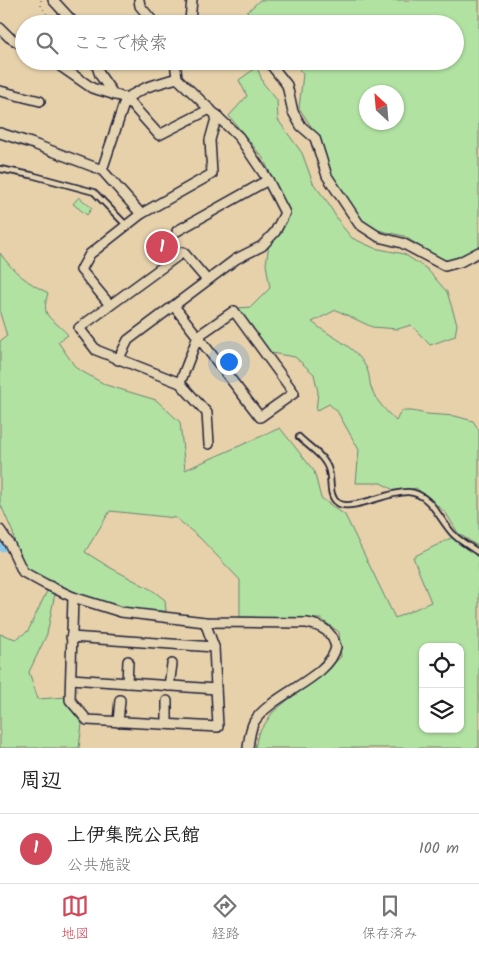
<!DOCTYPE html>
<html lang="ja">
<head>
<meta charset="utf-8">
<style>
  body { margin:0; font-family:Kalam,"Klee One",sans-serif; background:#f2f2f2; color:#202124 }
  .controls { position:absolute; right:15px; bottom:15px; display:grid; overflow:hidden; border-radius:10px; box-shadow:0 1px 4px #0004 }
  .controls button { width:45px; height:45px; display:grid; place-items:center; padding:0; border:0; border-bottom:1px solid #e0e0e0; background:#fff; color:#202124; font:25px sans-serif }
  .compass { position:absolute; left:359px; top:85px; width:45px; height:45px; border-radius:50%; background:#fff; box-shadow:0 1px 4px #0004; rotate:334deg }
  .you { position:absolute; left:228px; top:361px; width:18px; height:18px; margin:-12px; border:4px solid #fff; border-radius:50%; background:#1a73e8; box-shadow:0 0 0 8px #1a73e833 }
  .badge { display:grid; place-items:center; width:32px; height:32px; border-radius:50%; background:#d1495b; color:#fff; font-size:16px; font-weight:700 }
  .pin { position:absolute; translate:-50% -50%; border:2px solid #fff; box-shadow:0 1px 5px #0006 }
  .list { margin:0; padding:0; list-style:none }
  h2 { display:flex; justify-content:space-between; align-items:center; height:65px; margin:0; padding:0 20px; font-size:21px }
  h2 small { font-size:16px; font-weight:400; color:#757577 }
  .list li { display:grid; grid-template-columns:32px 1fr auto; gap:15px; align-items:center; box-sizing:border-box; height:70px; padding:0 20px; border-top:1px solid #e0e0e0 }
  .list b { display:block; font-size:19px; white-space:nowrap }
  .list p { margin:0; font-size:16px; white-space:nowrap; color:#757577 }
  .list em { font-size:16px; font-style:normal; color:#757577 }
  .icon { flex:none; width:28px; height:28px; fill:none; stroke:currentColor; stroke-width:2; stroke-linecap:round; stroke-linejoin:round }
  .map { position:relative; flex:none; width:479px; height:748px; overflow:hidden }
  .search { position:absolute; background:#fff; box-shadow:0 1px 4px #0004; left:15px; right:15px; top:15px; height:55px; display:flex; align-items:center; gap:12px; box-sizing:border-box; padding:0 18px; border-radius:28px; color:#757577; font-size:19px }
  .sheet { height:135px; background:#fff }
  nav { display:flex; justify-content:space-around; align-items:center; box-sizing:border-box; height:70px; border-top:1px solid #e0e0e0; background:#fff; font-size:14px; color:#757577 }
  nav a { display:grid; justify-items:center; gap:2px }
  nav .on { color:#d1495b }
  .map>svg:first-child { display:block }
</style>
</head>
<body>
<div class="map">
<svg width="479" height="748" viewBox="0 0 479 748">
  <rect width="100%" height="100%" fill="#e6d1ab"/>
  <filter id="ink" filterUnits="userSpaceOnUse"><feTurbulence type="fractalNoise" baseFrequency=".02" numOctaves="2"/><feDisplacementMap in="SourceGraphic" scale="10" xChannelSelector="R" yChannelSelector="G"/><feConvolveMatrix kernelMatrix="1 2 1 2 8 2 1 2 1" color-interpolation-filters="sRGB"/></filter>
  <g filter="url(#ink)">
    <g fill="#b1e2a2" stroke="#6a826e" fill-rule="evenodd">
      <path d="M260 0H479V249L458 260 444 262 404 236 369 228 341 194 325 160 320 140 299 108 303 74 293 61H455V24H255L244 15ZM366 92H396V122H366Z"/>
      <path d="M257 67 263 83 277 100 278 120 302 153 313 183 326 200 341 225 352 238 374 248 404 254 427 269 447 292 457 324 455 336 430 345 411 325 398 329 372 327 336 310 312 322C330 337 355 345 366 367 370 374 369 383 372 390 377 402 387 412 396 421L401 411H412L427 414 455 416 473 421 479 430V547L458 533 446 513 416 488 397 492 381 483H356L359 450 337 411 329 404 316 411 318 392 314 374 295 357 271 353 237 308 251 307 270 288 266 264 269 244 290 215 263 158 229 116 247 96 239 80Z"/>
      <path d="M79 197 92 208 87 215 73 204Z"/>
      <path d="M0 253C13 272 28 283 48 293 40 320 52 316 68 335L58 342 76 368 106 385 156 400 180 422 185 470 280 428 314 471 321 498 345 515 395 618 431 602 413 557 453 537 479 558V748H255L258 734 273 712 341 657 339 632 321 619 240 617V580L200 538 176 518 110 511 85 552 109 567 152 590 165 600 166 611H148L121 607 86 597 63 588 38 576 25 568 16 555 13 533 0 503V341L7 336 0 313ZM423 647H460V729H423Z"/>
      <path d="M47 591 55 593 47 634 29 672 38 699 67 697V704L82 724 79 748H0V634L16 639 28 631Z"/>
    </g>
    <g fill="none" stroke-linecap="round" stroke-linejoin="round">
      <path stroke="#89c7e9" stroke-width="15" d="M0 542 2 544"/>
      <g stroke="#22223b" stroke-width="8">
        <g id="service">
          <path d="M0 169 31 175 94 192 126 225"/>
          <path d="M299 437C309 447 325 456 329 471 332 481 328 496 338 503 350 512 389 491 408 492 431 493 440 521 454 535 461 542 471 547 479 553"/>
        </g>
      </g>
      <g stroke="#22223b" stroke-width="12">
        <g id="minor">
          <path d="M53 0 75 24"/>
          <path d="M139 0 140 6 155 24"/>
          <path d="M192 0 190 20 192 24"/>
          <path d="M0 28 9 37 24 46"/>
          <path d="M53 61 92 88 126 98 159 135 210 109"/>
          <path d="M95 61 100 75 114 95"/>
          <path d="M175 61 177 78"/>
          <path d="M268 61 287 85 293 112 301 126 315 138 327 176 359 224 379 237 402 243 445 266 460 262 479 252"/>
          <path d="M0 91 40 101"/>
          <path d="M0 133 31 143 102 170 141 214"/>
          <path d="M102 170 126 98 147 87 177 78 239 137 268 180 285 213 275 232 262 246 236 259 128 340 118 360"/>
          <path d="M177 231 268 180"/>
          <path d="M207 280 183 252 79 328 96 350 180 383 207 413 209 444"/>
          <path d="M110 305 81 270 90 254 141 214 212 174 210 140 217 115"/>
          <path d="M174 306 260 417 294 393 234 311 198 336 180 383"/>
          <path d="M0 530 10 545 23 572 45 584 73 597 121 612 205 622 307 623C322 626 332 631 336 647 330 678 271 694 254 722 250 729 249 740 248 748"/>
          <path d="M73 597 70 700 87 720 218 727 214 647 205 622"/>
          <path d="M71 637 214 647"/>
          <path d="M71 679 216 689"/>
          <path d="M127 683 128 661"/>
          <path d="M169 686 172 664"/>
          <path d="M118 722 120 700"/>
          <path d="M167 724V701"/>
        </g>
      </g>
      <path stroke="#22223b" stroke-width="1" stroke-dasharray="1 4" stroke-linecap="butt" d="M41 0V6L54 24"/>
      <use href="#service" stroke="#e5d4b1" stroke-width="4.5"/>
      <use href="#minor" stroke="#e5d4b1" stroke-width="9"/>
    </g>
  </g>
</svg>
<div class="controls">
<button><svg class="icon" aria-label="locate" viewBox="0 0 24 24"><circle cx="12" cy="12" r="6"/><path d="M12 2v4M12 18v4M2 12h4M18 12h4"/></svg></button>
<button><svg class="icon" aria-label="layers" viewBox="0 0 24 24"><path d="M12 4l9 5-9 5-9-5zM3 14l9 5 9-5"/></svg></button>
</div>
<svg class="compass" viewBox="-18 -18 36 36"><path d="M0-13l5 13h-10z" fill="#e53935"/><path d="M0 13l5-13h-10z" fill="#757577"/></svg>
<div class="you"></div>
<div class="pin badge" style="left:162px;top:247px">1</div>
<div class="search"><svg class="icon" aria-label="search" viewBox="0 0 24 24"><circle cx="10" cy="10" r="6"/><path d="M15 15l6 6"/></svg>ここで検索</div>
</div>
<section class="sheet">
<h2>周辺<small></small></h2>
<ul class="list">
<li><span class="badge">1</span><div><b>上伊集院公民館</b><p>公共施設</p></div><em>100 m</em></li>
</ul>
</section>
<nav>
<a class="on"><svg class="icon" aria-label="map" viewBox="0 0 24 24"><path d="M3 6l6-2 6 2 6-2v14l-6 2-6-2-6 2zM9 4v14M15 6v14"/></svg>地図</a>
<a><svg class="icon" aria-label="directions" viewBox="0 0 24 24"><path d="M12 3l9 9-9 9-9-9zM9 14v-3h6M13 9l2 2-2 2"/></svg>経路</a>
<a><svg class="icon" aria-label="saved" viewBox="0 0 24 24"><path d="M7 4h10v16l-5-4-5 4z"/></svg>保存済み</a>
</nav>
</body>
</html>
